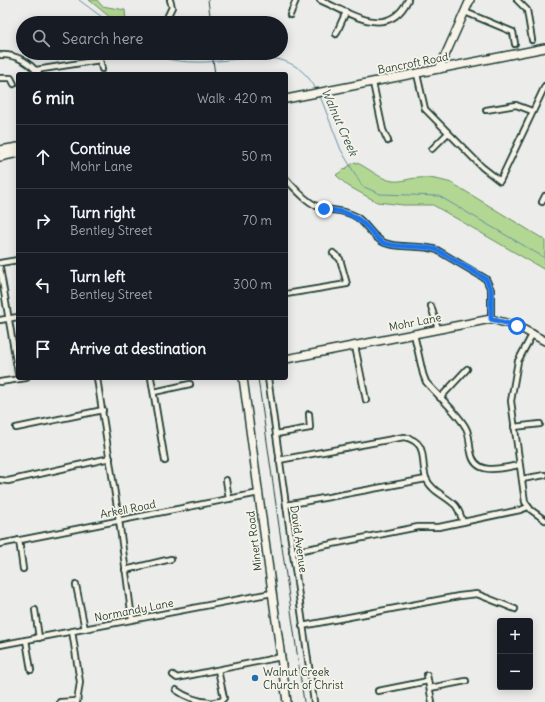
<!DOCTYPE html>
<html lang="en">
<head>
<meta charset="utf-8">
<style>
  body { margin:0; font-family:Delius,sans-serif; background:#20242c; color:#f1f3f6 }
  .controls { position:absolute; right:12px; bottom:12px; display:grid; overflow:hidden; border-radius:4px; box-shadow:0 2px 10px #0003 }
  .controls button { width:36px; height:36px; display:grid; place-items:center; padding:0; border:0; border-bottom:1px solid #363941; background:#171b24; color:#f1f3f6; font:20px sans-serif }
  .stop { position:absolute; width:12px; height:12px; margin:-9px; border:3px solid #1a73e8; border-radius:50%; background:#fff }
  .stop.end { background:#1a73e8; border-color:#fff; box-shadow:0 1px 4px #0008 }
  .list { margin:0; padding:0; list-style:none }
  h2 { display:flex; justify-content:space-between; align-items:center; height:52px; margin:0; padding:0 16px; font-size:17px }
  h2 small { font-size:13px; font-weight:400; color:#9ea1a6 }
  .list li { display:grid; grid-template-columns:26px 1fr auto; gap:12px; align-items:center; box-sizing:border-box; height:64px; padding:0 16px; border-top:1px solid #363941 }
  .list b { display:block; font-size:15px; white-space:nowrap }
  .list p { margin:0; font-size:13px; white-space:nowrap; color:#9ea1a6 }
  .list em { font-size:13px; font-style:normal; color:#9ea1a6 }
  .icon { flex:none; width:22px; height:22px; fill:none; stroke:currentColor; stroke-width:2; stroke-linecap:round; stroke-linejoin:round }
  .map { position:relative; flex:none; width:545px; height:702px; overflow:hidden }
  .search { position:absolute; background:#171b24; box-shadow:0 2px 10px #0003; left:16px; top:16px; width:272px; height:44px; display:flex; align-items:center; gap:10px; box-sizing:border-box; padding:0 14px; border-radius:22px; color:#9ea1a6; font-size:15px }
  .panel { position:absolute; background:#171b24; box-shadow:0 2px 10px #0003; left:16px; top:72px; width:272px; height:308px; border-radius:4px }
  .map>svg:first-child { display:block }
</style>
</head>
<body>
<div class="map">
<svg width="545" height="702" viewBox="0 0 545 702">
  <rect width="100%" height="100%" fill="#ecedeb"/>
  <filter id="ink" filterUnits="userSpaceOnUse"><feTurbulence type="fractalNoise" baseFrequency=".025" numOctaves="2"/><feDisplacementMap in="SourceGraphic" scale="8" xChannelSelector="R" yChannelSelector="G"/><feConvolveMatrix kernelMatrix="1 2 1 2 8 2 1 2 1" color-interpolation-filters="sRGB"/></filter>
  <g filter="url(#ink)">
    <g fill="#b2d792" stroke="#688a63">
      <path d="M89 0H97L102 6 125 10 126 21 117 23Z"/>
      <path d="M355 162C368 167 379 179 393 181 402 182 410 178 418 178 430 177 440 180 452 183L545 240V270L433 205H403L377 202 348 186 336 175Z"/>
    </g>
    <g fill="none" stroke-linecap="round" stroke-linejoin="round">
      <g stroke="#668fa6" stroke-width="1">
        <path d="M79 0 110 23"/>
        <path d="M149 53C163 59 179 62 194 62 239 64 288 39 316 89"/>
        <path d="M320 96 341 150 362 186 380 194 439 196 545 258"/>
      </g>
      <g stroke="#1f3d34" stroke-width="8">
        <g id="street">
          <path d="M320 0C350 13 388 41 408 0"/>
          <path d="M517 0 527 10 532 40"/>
          <path d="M465 12 513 32 515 44"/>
          <path d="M290 15 296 0"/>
          <path d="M165 22 172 7 170 0"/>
          <path d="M336 34 346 12"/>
          <path d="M0 55C16 54 29 62 39 74"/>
          <path d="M36 70 100 60 102 69"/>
          <path d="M417 74 425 109 482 167 500 181 545 86"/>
          <path d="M0 78H11L14 84"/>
          <path d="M373 83 383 130 388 141"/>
          <path d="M486 110 516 105 532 111"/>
          <path d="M432 149 448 133"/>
          <path d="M286 179C296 190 310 206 325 209 336 211 345 210 355 216 367 223 372 238 385 243 401 249 420 244 437 250L486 279 491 290V319"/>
          <path d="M542 202 545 196"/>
          <path d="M0 263 18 260"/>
          <path d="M0 268 18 373"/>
          <path d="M286 294 347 284 340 259 333 253"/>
          <path d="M431 306 438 329"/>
          <path d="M0 320 18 317"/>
          <path d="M533 333 518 361 511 401 525 502 531 510 545 520"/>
          <path d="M414 334 423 374 426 382C438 396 458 413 466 428 470 435 469 445 471 452 475 477 502 468 519 465"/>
          <path d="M355 346 366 400"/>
          <path d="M97 378 119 520 132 619"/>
          <path d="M151 378 165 461"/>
          <path d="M268 378 314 702"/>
          <path d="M0 382 26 378"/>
          <path d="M154 392 190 384"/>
          <path d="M440 398 467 369"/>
          <path d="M514 427 540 424"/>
          <path d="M16 428 103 410"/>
          <path d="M276 434 310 428 309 414"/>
          <path d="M279 460 404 437C429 442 420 460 426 478 431 491 446 496 455 505 459 509 461 517 463 522"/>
          <path d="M522 479 545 475"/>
          <path d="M0 480 8 481 110 458"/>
          <path d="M226 480 229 499"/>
          <path d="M286 505 426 479"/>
          <path d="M19 540 23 569"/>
          <path d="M0 544 259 493"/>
          <path d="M292 552 418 527H439L520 510 528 507"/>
          <path d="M125 570 171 559"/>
          <path d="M76 585 85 629"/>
          <path d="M35 610 39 638"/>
          <path d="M302 626 459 596 477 594 515 609"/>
          <path d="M72 631 80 682 77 702"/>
          <path d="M26 640 31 670"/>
          <path d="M0 645 272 593"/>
          <path d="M173 675 177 678 281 657"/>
          <path d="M427 675 432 702"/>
          <path d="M430 688 466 681"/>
          <path d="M176 690C186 697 197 701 209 702"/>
          <path d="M378 691 428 681"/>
          <path d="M60 702 77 701"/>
          <path d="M214 702 221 701 224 698 218 670"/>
        </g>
      </g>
      <g stroke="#1f3d34" stroke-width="10">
        <g id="secondary">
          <path d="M439 69 470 0"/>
          <path d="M286 99 545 48"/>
          <path d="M0 150 18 147"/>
          <path d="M0 157 18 153"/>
          <path d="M286 359 491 319 517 326 545 341"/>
          <path d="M243 378 287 702"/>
        </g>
      </g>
      <use href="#street" stroke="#f7f3e8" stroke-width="4.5"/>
      <use href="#secondary" stroke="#f7f3e8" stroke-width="7"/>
      <g stroke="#1f3d34" stroke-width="1">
        <path d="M208 0 211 23"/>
        <path d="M212 53 215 74"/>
        <path d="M258 378 304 702"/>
      </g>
    </g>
  </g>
  <g fill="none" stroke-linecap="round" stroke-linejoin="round" filter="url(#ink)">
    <path stroke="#1a73e8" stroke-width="5" d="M324 209C341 211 354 213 366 226 372 232 376 239 384 243 401 249 420 244 437 250L486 279 491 290V319L517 326"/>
  </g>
  <circle fill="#1f6fb2" stroke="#f7f3e8" stroke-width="1.5" cx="255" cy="678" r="4"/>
  <g text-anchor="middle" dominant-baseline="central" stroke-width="3.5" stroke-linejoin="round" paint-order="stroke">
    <g font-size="11" fill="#1f3d34" stroke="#f7f3e8">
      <text transform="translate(413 63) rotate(-11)">Bancroft Road</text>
      <text transform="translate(415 322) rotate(-11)">Mohr Lane</text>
      <text transform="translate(128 509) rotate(-11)">Arkell Road</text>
      <text transform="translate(299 539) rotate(82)">David Avenue</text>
      <text transform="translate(254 541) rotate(-97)">Minert Road</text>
      <text transform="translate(134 610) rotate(-11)">Normandy Lane</text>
    </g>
    <g font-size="11" fill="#1f3d34" stroke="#f7f3e8" text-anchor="start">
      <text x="263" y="672">Walnut Creek<tspan x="263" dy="13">Church of Christ</tspan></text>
    </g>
    <g font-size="12" font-style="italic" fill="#37585a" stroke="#f7f3e8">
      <text transform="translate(340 122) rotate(66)">Walnut Creek</text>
    </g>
  </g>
</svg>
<div class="controls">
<button>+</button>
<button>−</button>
</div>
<div class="stop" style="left:517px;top:326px"></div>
<div class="stop end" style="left:324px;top:209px"></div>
<div class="search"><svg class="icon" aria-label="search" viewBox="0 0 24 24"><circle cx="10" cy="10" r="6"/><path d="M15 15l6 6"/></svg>Search here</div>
<section class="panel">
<h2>6 min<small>Walk · 420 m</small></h2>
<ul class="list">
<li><svg class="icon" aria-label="ahead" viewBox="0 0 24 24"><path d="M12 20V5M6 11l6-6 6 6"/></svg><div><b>Continue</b><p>Mohr Lane</p></div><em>50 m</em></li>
<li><svg class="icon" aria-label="right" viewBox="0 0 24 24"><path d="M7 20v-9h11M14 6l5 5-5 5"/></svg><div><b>Turn right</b><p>Bentley Street</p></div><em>70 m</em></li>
<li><svg class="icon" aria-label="left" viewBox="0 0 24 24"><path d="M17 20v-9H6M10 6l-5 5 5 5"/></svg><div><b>Turn left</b><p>Bentley Street</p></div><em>300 m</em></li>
<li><svg class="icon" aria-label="arrive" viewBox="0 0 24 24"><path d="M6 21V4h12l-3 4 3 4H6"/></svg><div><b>Arrive at destination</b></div></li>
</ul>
</section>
</div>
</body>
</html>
